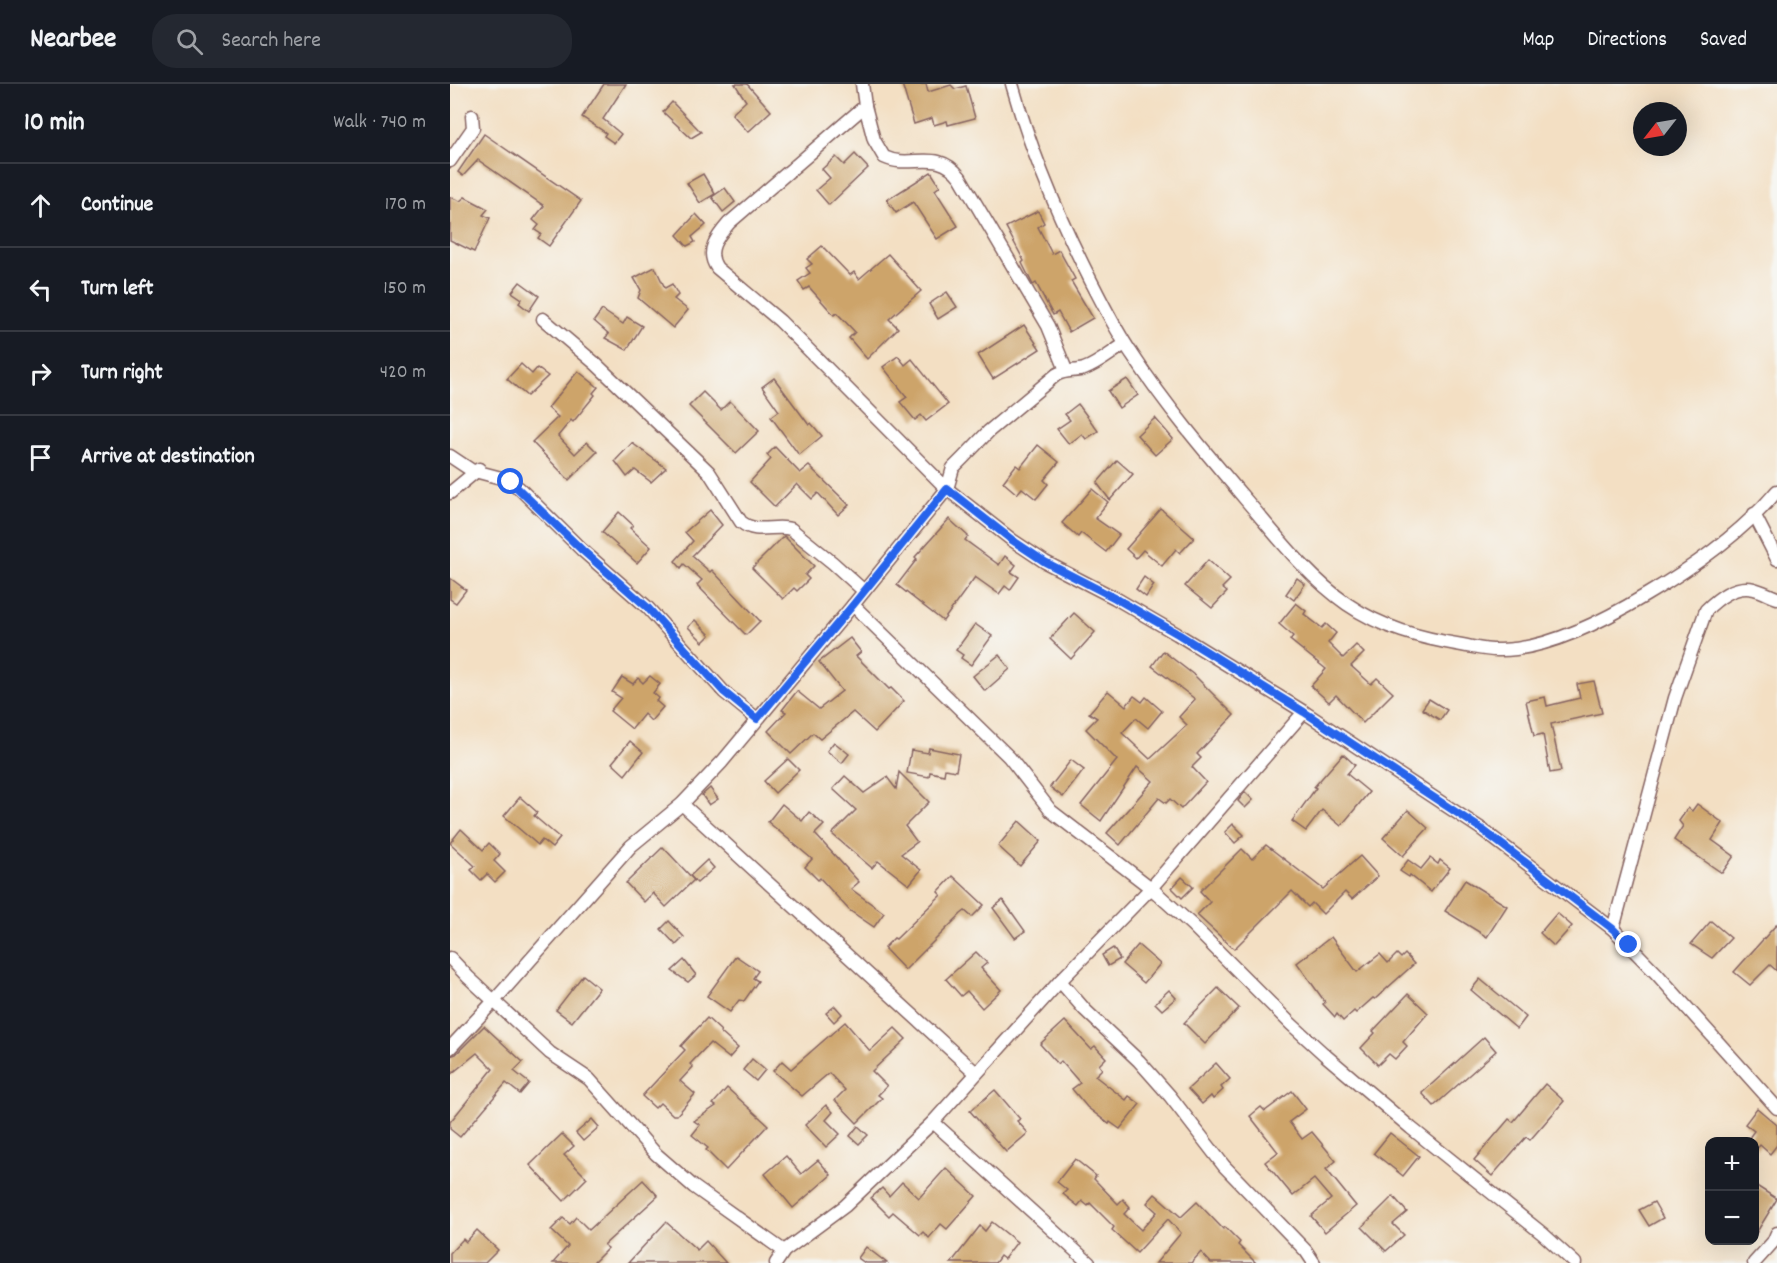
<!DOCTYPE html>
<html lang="en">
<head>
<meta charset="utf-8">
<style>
  body { margin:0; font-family:Dekko,sans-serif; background:#242831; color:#f1f3f6 }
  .controls { position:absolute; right:18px; bottom:18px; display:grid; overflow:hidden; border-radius:12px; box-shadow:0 6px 24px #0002 }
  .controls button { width:54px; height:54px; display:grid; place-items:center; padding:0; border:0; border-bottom:2px solid #363941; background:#171b24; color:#f1f3f6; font:30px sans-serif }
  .compass { position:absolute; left:1183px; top:18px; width:54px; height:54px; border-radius:50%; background:#171b24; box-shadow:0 6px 24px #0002; rotate:239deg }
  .stop { position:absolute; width:18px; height:18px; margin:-14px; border:4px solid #2563eb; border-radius:50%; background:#fff }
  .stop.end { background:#2563eb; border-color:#fff; box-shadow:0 2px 6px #0008 }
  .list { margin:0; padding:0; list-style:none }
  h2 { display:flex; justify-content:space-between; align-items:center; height:78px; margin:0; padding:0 24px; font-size:26px }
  h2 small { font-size:20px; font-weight:400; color:#9ea1a6 }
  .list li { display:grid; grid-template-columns:39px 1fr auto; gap:18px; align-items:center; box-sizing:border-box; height:84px; padding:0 24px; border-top:2px solid #363941 }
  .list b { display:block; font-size:22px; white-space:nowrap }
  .list em { font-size:20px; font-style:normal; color:#9ea1a6 }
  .icon { flex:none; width:33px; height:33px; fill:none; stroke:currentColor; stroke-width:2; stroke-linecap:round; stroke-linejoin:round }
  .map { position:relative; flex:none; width:1327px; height:1179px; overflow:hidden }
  header { display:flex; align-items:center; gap:36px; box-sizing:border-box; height:84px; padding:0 30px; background:#171b24; border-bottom:2px solid #363941 }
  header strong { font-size:28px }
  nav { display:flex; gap:33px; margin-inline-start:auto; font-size:21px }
  .search { width:420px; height:54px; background:#242831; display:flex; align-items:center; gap:15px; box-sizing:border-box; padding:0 21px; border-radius:24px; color:#9ea1a6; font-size:22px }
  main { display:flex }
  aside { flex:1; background:#171b24 }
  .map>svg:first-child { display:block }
</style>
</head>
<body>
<header>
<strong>Nearbee</strong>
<div class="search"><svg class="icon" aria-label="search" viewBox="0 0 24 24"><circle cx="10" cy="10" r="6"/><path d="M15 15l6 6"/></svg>Search here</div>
<nav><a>Map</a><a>Directions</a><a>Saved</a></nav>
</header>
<main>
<aside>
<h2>10 min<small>Walk · 740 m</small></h2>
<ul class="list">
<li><svg class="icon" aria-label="ahead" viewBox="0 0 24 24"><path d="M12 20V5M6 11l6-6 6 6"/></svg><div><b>Continue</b></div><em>170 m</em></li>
<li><svg class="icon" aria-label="left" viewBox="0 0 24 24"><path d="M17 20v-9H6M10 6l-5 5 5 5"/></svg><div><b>Turn left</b></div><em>150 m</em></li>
<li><svg class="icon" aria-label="right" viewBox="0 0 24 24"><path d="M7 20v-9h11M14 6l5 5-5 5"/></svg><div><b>Turn right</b></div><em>420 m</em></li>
<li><svg class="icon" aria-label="arrive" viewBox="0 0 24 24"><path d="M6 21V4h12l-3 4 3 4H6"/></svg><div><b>Arrive at destination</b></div></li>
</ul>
</aside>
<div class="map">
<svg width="1327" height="1179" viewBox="0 0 1327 1179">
  <rect width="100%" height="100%" fill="#f6f6f2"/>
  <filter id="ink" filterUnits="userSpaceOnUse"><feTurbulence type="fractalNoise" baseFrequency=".0167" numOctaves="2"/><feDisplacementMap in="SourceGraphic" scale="12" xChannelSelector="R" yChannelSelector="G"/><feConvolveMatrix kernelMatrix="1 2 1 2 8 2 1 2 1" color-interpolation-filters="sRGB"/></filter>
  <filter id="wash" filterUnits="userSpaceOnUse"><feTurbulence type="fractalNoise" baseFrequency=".008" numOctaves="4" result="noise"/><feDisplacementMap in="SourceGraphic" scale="24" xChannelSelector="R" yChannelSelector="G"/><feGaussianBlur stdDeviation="1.35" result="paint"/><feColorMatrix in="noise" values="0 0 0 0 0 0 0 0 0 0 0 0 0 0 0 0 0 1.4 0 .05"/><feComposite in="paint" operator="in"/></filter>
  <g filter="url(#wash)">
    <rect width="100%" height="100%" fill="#f3dfc3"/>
    <g id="blocks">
      <g fill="#cda46a">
        <path d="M154 0H176L153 35 171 50 164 59 154 52 156 49 132 33Z"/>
        <path d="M285 0H297L321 27 298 48 282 30 296 17Z"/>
        <path d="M452 0H476L478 8 501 1 505 5 516 2 525 34 498 41 497 37 484 41 482 34 464 40Z"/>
        <path d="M222 18 251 48 241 54 213 28Z"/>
        <path d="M34 50 131 117 99 162 88 154 91 150 85 146 89 141 83 136 94 122 28 76 13 92 8 88Z"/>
        <path d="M405 70 418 84 379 121 366 106 380 94 372 85 386 73 394 81Z"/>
        <path d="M481 88 490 102 485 106 508 142 487 155 463 118 446 129 437 116Z"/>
        <path d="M253 90 265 110 250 119 237 99Z"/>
        <path d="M275 104 285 118 273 128 262 113Z"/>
        <path d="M0 113 10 117 15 113 38 125 33 131 40 134 24 168 0 156Z"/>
        <path d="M588 127 594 139 588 143 602 170 609 166 625 195 621 197 643 234 619 248 608 228 603 231 586 199 583 201 572 179 574 177 556 143Z"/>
        <path d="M246 130 256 141 242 153 245 158 237 162 227 151Z"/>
        <path d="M372 162 400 191 404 188 409 195 438 170 471 207 439 235 448 244 417 275 399 254 405 248 387 229 384 231 359 203 354 206 348 197 360 189 356 184 362 180 357 175Z"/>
        <path d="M205 183 215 204 222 200 228 211 224 215 238 226 223 244 188 214 191 206 184 194Z"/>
        <path d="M70 198 89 212 79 227 69 219 72 215 62 208Z"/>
        <path d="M497 208 507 223 488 235 479 220Z"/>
        <path d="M152 226 173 240 177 233 192 242 177 266 155 254 159 250 144 237Z"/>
        <path d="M574 241 590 265 543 295 528 271Z"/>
        <path d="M448 272 455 281 462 275 498 320 476 337 471 331 465 336 450 318 457 313 433 283Z"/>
        <path d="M71 280 82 290 87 284 98 292 77 312 57 295Z"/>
        <path d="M128 287 148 303 143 309 145 311 123 338 121 336 108 352 125 370 137 358 147 368 119 396 82 358 108 333 98 324Z"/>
        <path d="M324 294 359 341 361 339 372 352 349 371 321 333 329 327 312 303Z"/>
        <path d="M677 295 688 311 669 324 658 307Z"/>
        <path d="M253 308 271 326 280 317 309 347 286 369 239 322Z"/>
        <path d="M628 320 648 347 636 355 632 350 619 360 607 345 620 336 615 330Z"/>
        <path d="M705 334 723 355 705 371 687 351Z"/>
        <path d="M182 359 216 384 201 398 185 386 177 393 165 377Z"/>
        <path d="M588 361 609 378 594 396 598 400 586 415 572 404 567 410 553 398 566 381 570 384Z"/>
        <path d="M325 363 350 389 359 382 399 421 388 431 368 409 362 415 347 400 325 423 300 398 321 375 317 371Z"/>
        <path d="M667 376 683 390 660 416 647 399Z"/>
        <path d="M642 405 658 418 645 434 669 451 656 468 631 449 628 453 612 439Z"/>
        <path d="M711 425 744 454 730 469 726 465 712 482 693 466 686 474 676 465Z"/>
        <path d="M260 426 272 441 242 472 260 488 262 486 310 537 296 551 247 501 252 496 234 480 231 484 225 477 243 457 235 448Z"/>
        <path d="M169 428 183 441 180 444 201 463 187 479 152 448Z"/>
        <path d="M499 435 518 452 515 456 549 481 555 472 566 481 561 488 569 493 560 506 555 502 549 510 525 493 493 537 447 501 467 475 465 473Z"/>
        <path d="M334 452 364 482 355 491 359 495 347 507 344 504 333 515 302 484Z"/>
        <path d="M758 476 780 496 772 504 777 508 762 524 735 502Z"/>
        <path d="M694 493 704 501 696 513 686 505Z"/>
        <path d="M0 494 16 506 6 519 0 515Z"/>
        <path d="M847 494 855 500 844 516 836 510Z"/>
        <path d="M846 519 856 527 854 530 872 544 876 540 886 549 878 559 893 574 906 561 914 569 901 582 921 600 927 594 943 609 913 639 886 611 879 618 861 602 876 585 840 556 843 552 829 540Z"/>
        <path d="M624 529 645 548 621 575 600 555Z"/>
        <path d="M245 536 260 551 253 558 238 543Z"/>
        <path d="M525 540 542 552 521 581 511 574 513 571 506 566Z"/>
        <path d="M400 554 411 568 406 572 439 605 441 604 454 617 425 648 403 628 370 655 363 649 341 670 318 647 336 628 332 626 347 607 369 625 392 607 369 578Z"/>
        <path d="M713 567 744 591 784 631 747 670 751 674 742 683 756 698 731 725 720 715 716 719 709 714 670 761 657 749 703 697 687 683 651 737 631 721 667 676 636 645 647 634 639 629 658 607 676 622 684 612 692 618 696 613 712 627 698 644 686 634 672 649 700 675 737 641 729 633 745 615 702 582Z"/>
        <path d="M549 571 560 585 535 607 523 592Z"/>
        <path d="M200 592 210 600 203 609 209 614 206 617 213 623 201 637 194 630 182 645 160 627 171 614 162 608 172 593 183 600 188 594 193 599Z"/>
        <path d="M1144 597 1152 629 1101 640 1111 687 1100 689 1093 650 1084 652 1076 617 1095 613 1097 622 1130 614 1127 600Z"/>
        <path d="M979 615 997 626 990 636 972 625Z"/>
        <path d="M180 657 193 668 175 691 162 679Z"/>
        <path d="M384 658 399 670 392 679 377 667Z"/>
        <path d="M479 664 509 670 506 687 495 685 494 691 480 688 479 693 457 689 461 666 478 669Z"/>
        <path d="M893 670 905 681 897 690 919 708 891 742 872 726 856 747 842 737 866 704 864 703Z"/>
        <path d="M338 675 349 686 325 709 314 697Z"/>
        <path d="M621 676 634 686 613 713 600 703Z"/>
        <path d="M449 688 479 718 455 742 467 758 451 770 471 786 459 801 428 777 422 784 382 750 406 726 383 705 395 692 414 709 437 693 446 705Z"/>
        <path d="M260 704 268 715 259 721 252 711Z"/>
        <path d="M795 708 803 716 795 724 788 717Z"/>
        <path d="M70 713 87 728 84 732 110 754 102 764 92 756 88 761 54 732Z"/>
        <path d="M332 720 352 737 359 728 374 741 365 750 409 798 401 805 434 829 424 843 399 826 370 794 368 796 355 783 362 775 318 738Z"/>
        <path d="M1247 720 1273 739 1262 756 1284 772 1272 789 1224 756 1233 742 1229 737 1238 724 1242 727Z"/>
        <path d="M958 726 978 744 953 772 933 754Z"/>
        <path d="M569 737 591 757 570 782 548 762Z"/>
        <path d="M783 740 794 751 785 759 775 748Z"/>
        <path d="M11 745 33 766 39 759 50 770 44 777 55 788 45 798 37 790 31 796 21 786 25 782 0 759Z"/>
        <path d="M816 761 873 805 910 772 928 792 902 815 895 808 873 830 862 819 858 823 842 807 784 865 747 831 760 818 750 807 792 765 802 775Z"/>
        <path d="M213 763 244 796 216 823 203 809 194 818 176 799Z"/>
        <path d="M980 774 988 780 990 776 1000 784 981 808 960 791 959 793 950 787 958 776 971 785Z"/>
        <path d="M257 776 264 784 247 799 240 792Z"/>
        <path d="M503 792 534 821 522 833 515 827 511 830 455 886 434 864 444 854 446 855 491 811 488 808Z"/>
        <path d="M732 793 743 803 732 814 722 804Z"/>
        <path d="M1015 796 1057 822 1037 853 995 827Z"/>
        <path d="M553 816 575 847 565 854 543 824Z"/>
        <path d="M1107 829 1122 842 1104 862 1090 849Z"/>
        <path d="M219 837 234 853 226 861 211 845Z"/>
        <path d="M1261 837 1281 854 1262 874 1241 860Z"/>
        <path d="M1327 840V887L1320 881 1300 901 1284 888Z"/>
        <path d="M881 853 907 888 930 870 938 879 947 870 951 874 955 870 964 880 925 915 923 914 906 929 904 927 893 937 887 930 885 933 873 920 875 918 847 879Z"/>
        <path d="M688 861 710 880 694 899 672 880Z"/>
        <path d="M663 864 670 875 658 882 652 871Z"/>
        <path d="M526 868 537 879 531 884 551 906 532 924 517 907 511 912 496 895Z"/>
        <path d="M286 872 308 887 303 894 308 897 294 917 289 916 280 928 257 912Z"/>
        <path d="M234 876 246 891 238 898 222 887Z"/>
        <path d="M133 891 149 904 122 938 106 926Z"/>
        <path d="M1030 895 1076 933 1067 945 1021 906Z"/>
        <path d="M768 904 789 924 755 960 734 939Z"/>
        <path d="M719 906 726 914 712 926 705 919Z"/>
        <path d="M958 910 978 929 953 958 957 962 945 975 939 970 928 981 911 964 925 949 923 947Z"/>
        <path d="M385 922 392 930 384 938 376 929Z"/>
        <path d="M257 934 271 947 270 948 288 964 279 974 260 959 240 980 243 983 230 997 245 1010 227 1031H223L210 1019 205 1024 192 1012 235 966 231 962Z"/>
        <path d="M615 937 641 965 645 962 656 974 649 981 652 985 645 992 676 1016 679 1012 690 1020 670 1045 660 1038 659 1040 637 1023 622 1005 630 999 611 977 608 980 590 960Z"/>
        <path d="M395 938 420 967 445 944 456 955 422 987 437 1002 428 1011 432 1014 407 1039 385 1016 395 1006 379 989 352 1012 323 987 332 977 341 985Z"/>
        <path d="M34 942 73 978 64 987 79 999 70 1010 56 999 10 1053 0 1045V1038L43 985 27 969 0 991V972L6 970Z"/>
        <path d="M1034 953 1046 967 984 1022 972 1009Z"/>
        <path d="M302 975 315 986 306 997 293 986Z"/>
        <path d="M766 979 780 995 771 1003 773 1006 763 1015 761 1012 752 1020 738 1005Z"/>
        <path d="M1095 1000 1114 1017 1080 1056 1076 1053 1042 1092 1024 1076 1059 1035 1063 1038Z"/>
        <path d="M277 1004 318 1041 276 1086 256 1066 258 1064 242 1051 250 1041 244 1037 266 1022 263 1020Z"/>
        <path d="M545 1006 570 1035 567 1037 578 1049 556 1068 520 1027Z"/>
        <path d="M842 1007 856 1025 839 1038 852 1055 862 1048 886 1077 876 1085 906 1122 875 1148 861 1132 881 1115 864 1095 843 1112 815 1078 828 1068 800 1032 811 1023 815 1027Z"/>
        <path d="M376 1021 383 1028 376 1036 390 1050 376 1063 355 1041Z"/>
        <path d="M1307 1024 1327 1041V1061L1320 1070 1310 1061 1305 1067V1058H1296L1304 1047 1295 1040Z"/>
        <path d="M142 1035 149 1043 133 1057 126 1049Z"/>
        <path d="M408 1042 418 1051 409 1060 400 1052Z"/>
        <path d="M940 1049 969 1072 953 1092 924 1069Z"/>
        <path d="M112 1050 124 1062 114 1071 137 1094 114 1117 80 1081Z"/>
        <path d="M336 1072 351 1090 368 1076 381 1091 343 1124 315 1090Z"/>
        <path d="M625 1075 646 1092 644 1095 668 1120 673 1115 680 1123 674 1130 691 1146 707 1128 697 1119 705 1110 731 1133 747 1118 773 1145 775 1143 790 1158 788 1161 806 1179H761L751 1168 741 1179H706L731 1149 718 1135 687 1169 662 1146 664 1143 640 1119 638 1122 632 1117 628 1122 613 1110 617 1106 607 1098Z"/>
        <path d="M496 1084 526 1112 497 1145 491 1140 479 1154 473 1148 470 1151 443 1128 439 1132 421 1114 432 1104 439 1112 452 1098 469 1114Z"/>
        <path d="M193 1096 208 1112 154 1161 158 1164 143 1179H103L118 1162 101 1146 113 1134 120 1140 126 1133 139 1146Z"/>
        <path d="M1305 1101 1327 1115 1305 1151Z"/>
        <path d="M943 1112 957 1128 943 1140 954 1151 936 1167 912 1143Z"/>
        <path d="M1204 1118 1213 1134 1199 1142 1189 1126Z"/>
        <path d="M216 1138 247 1166 256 1157 276 1179H178Z"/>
        <path d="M542 1138 567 1158 554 1175 550 1172 545 1179H501L530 1142 535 1147Z"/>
        <path d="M27 1146 48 1166 35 1179H0V1169L13 1155 16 1158Z"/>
        <path d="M416 1163 437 1179H415L408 1174Z"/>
      </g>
    </g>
  </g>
  <g filter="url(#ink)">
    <use href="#blocks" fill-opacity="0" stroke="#856260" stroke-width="1.5"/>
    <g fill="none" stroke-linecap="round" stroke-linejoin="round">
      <g stroke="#856260" stroke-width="15">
        <g id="minor">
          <path d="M412 0 415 22 279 139C267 153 255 167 267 184L330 237 497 405 562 456 595 478 665 514 727 550 854 628 1030 744 1163 845 1206 889 1327 1024"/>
          <path d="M562 0C581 68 609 134 641 197 654 222 666 247 682 270 716 322 756 369 796 416 827 452 857 492 897 520 932 544 970 554 1012 561 1024 563 1038 567 1051 566 1099 565 1155 536 1196 511 1242 484 1293 448 1327 407"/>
          <path d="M415 22 424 56 434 73C461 86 487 63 510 93L598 242 616 286"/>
          <path d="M0 77 23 44 22 32"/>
          <path d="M93 235 146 280 259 388 291 438C307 451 324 440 341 445L383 479 414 507"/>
          <path d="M0 372 21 386 55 395 69 404 132 466 197 523 274 608 307 635"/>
          <path d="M0 409 29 385"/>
          <path d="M1304 430 1327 475"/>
          <path d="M403 521 559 673 601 727 701 804 742 841 841 940 875 971 961 1044 1093 1150 1125 1179"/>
          <path d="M232 720 526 989"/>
          <path d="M1163 845 1225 614 1256 526C1267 515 1286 500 1304 505 1312 507 1319 511 1327 514"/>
          <path d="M0 874 18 893 100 969 139 995 206 1070 244 1103 334 1167"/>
          <path d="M610 897 635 926 689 977 720 1012 774 1082 856 1167 864 1179"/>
          <path d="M0 964 44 917 181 762 232 720 272 678 403 521 497 405 503 384 513 374 539 347 606 291C615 285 624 288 634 285 648 280 662 268 675 260"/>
          <path d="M483 1038 639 1179"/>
          <path d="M326 1179 334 1167 395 1122 483 1038 610 897 701 804 854 628"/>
          <path d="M1304 1179 1323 1158 1327 1149"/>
        </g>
      </g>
      <use href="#minor" stroke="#fff" stroke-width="12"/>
    </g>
  </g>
  <g fill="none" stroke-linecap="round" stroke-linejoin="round" filter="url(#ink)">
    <path stroke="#2563eb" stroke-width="8" d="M61 398 132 466 197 523 274 608 307 635 403 521 497 405 562 456 595 478 665 514 728 550 854 628 1030 744 1163 845 1179 861"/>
  </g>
</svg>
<div class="controls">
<button>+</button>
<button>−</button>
</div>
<svg class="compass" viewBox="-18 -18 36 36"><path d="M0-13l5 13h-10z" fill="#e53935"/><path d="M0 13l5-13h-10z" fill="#9ea1a6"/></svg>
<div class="stop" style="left:61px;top:398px"></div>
<div class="stop end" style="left:1179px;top:861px"></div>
</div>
</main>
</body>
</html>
